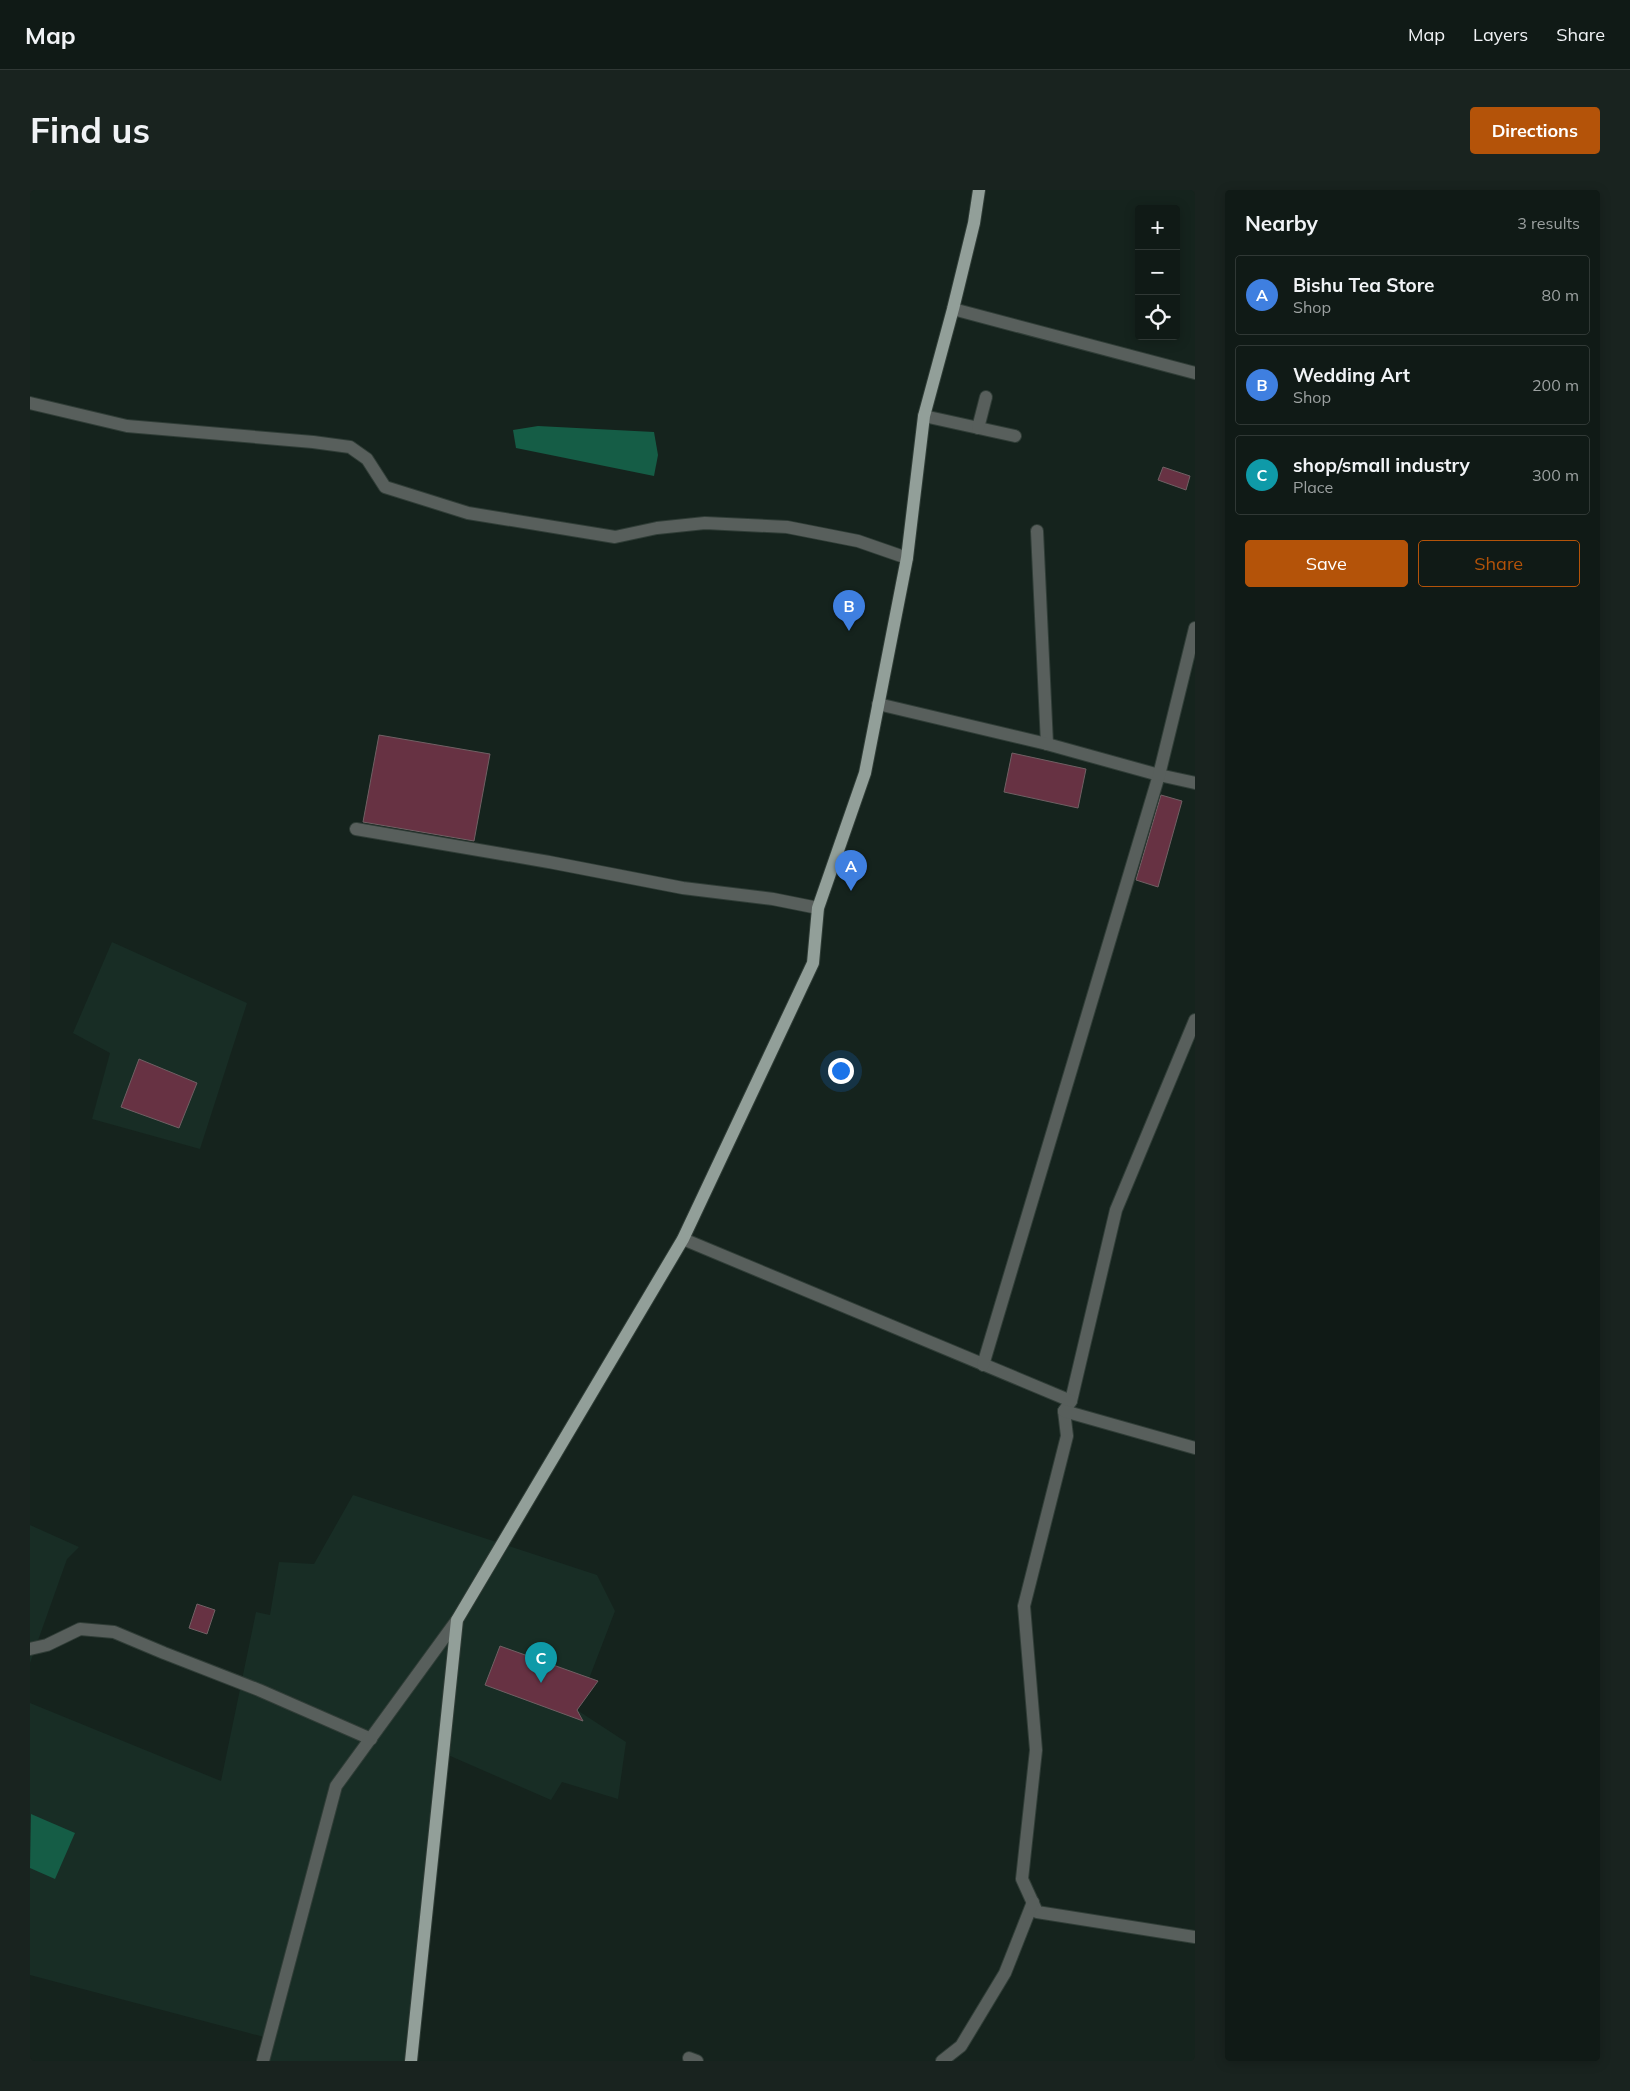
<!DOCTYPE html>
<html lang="en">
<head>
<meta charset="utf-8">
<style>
  body { margin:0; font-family:Mulish,sans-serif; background:#19231f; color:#f1f3f6 }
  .controls { position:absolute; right:15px; top:15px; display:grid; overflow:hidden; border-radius:5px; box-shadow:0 2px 12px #0003 }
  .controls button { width:45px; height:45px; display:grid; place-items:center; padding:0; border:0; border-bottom:1px solid #303835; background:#101a16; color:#f1f3f6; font:25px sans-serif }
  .you { position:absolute; left:810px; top:880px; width:18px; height:18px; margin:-12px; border:4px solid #fff; border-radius:50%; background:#1a73e8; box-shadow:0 0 0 8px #1a73e833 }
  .badge { display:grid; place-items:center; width:32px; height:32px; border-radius:50%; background:#b45309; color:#fff; font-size:16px; font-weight:700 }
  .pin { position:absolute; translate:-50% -41px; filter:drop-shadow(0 1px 2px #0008) }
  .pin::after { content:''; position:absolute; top:26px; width:18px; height:15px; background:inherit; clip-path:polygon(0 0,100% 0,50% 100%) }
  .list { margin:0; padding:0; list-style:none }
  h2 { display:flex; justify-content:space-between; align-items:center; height:65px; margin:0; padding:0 20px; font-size:21px }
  h2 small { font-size:16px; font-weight:400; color:#9ca1a1 }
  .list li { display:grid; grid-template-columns:32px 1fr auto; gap:15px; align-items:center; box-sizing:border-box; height:80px; margin:0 10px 10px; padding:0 10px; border:1px solid #303835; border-radius:5px }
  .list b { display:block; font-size:19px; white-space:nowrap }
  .list p { margin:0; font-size:16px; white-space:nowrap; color:#9ca1a1 }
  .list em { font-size:16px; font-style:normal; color:#9ca1a1 }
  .actions { display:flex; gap:10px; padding:15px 20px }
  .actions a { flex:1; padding:11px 0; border:1px solid #b45309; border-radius:5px; text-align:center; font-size:18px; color:#b45309 }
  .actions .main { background:#b45309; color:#fff }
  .icon { flex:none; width:28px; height:28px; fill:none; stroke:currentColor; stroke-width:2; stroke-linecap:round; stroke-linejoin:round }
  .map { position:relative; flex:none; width:1165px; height:1871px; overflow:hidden; border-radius:5px }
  header { display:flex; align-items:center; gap:30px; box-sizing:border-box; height:70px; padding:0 25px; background:#101a16; border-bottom:1px solid #303835 }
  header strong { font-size:24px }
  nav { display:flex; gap:28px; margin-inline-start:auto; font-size:18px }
  .intro { display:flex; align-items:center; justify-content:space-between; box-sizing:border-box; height:120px; padding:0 30px }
  h1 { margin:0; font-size:35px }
  .button { padding:12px 22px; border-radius:5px; background:#b45309; color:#fff; font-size:18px; font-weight:700 }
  main { display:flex; gap:30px; padding:0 30px }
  aside { flex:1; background:#101a16; border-radius:5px; box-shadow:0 2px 12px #0003 }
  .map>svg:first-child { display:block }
</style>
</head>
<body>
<header>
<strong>Map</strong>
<nav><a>Map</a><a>Layers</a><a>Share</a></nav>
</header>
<div class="intro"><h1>Find us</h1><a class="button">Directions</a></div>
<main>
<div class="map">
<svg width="1165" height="1871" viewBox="0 0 1165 1871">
  <rect width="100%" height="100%" fill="#15231d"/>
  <g fill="#182d25">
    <path d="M82 752 217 813 170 959 62 929 80 863 43 843Z"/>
    <path d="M323 1305 567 1385 585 1421 547 1520 596 1552 588 1609 532 1592 521 1610 418 1565 380 1871H227L234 1847 0 1785V1513L191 1591 226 1422 240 1425 249 1372 284 1374Z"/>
    <path d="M0 1335 49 1357 37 1369 0 1473Z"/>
  </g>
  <g fill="#155d46">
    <path d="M508 236 624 242 628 265 624 286 486 258 483 240Z"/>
    <path d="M1 1624 45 1643 25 1689 0 1678Z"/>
  </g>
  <g fill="#673243" stroke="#706064">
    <path d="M1133 277 1160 286 1156 300 1128 290Z"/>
    <path d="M349 545 460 564 444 651 333 632Z"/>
    <path d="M982 563 1056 579 1048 618 974 602Z"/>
    <path d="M1131 605 1152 611 1128 697 1106 690Z"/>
    <path d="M109 869 167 893 149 938 91 917Z"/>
    <path d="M167 1414 185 1420 177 1444 159 1438Z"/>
    <path d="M470 1456 568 1491 547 1520 553 1531 455 1495Z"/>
  </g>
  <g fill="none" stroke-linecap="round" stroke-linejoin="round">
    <g stroke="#303d37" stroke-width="14">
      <g id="minor">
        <path d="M923 119 1165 183"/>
        <path d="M0 213 97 236 283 252 320 257 337 269 355 297 438 323 585 347 627 338 675 333 757 337 828 351 877 368"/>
        <path d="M894 226 985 246"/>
        <path d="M948 238 956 207"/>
        <path d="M1007 341 1017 554"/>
        <path d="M848 514 1017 554 1129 585 1165 593"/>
        <path d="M326 639 519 672 653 698 743 709 788 718"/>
        <path d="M1165 830 1086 1020 1041 1211 1034 1221 1037 1246 994 1416 1006 1560 992 1689 1007 1722 1165 1747"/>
        <path d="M653 1049 1041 1211"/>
        <path d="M953 1175 1129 585 1165 438"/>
        <path d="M1034 1221 1165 1258"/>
        <path d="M0 1459 17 1455 50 1439 84 1442 134 1463 229 1500 341 1549"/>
        <path d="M659 1868 667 1871"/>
        <path d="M233 1871 306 1596 427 1430"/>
        <path d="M912 1871 931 1856 975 1783 1003 1712"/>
      </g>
    </g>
    <g stroke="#303d37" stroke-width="14">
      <path id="major" d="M381 1871 427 1430 653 1049 783 773 788 718 835 583 877 368 894 226 923 119 944 33 949 0"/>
    </g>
    <use href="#minor" stroke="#585f5c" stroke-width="12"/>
    <use href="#major" stroke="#929f99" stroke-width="12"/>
  </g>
</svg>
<div class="controls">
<button>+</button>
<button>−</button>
<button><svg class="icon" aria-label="locate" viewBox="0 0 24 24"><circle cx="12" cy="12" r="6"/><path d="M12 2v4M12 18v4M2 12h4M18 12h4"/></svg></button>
</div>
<div class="you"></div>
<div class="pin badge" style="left:821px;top:701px;background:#3f7fe0">A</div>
<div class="pin badge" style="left:819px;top:441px;background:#3f7fe0">B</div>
<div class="pin badge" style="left:511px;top:1493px;background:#0f9aa8">C</div>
</div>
<aside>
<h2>Nearby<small>3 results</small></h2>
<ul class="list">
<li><span class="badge" style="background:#3f7fe0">A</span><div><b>Bishu Tea Store</b><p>Shop</p></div><em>80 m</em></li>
<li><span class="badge" style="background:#3f7fe0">B</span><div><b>Wedding Art</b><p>Shop</p></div><em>200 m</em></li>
<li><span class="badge" style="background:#0f9aa8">C</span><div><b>shop/small industry</b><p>Place</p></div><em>300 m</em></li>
</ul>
<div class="actions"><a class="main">Save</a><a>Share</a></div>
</aside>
</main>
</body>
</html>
